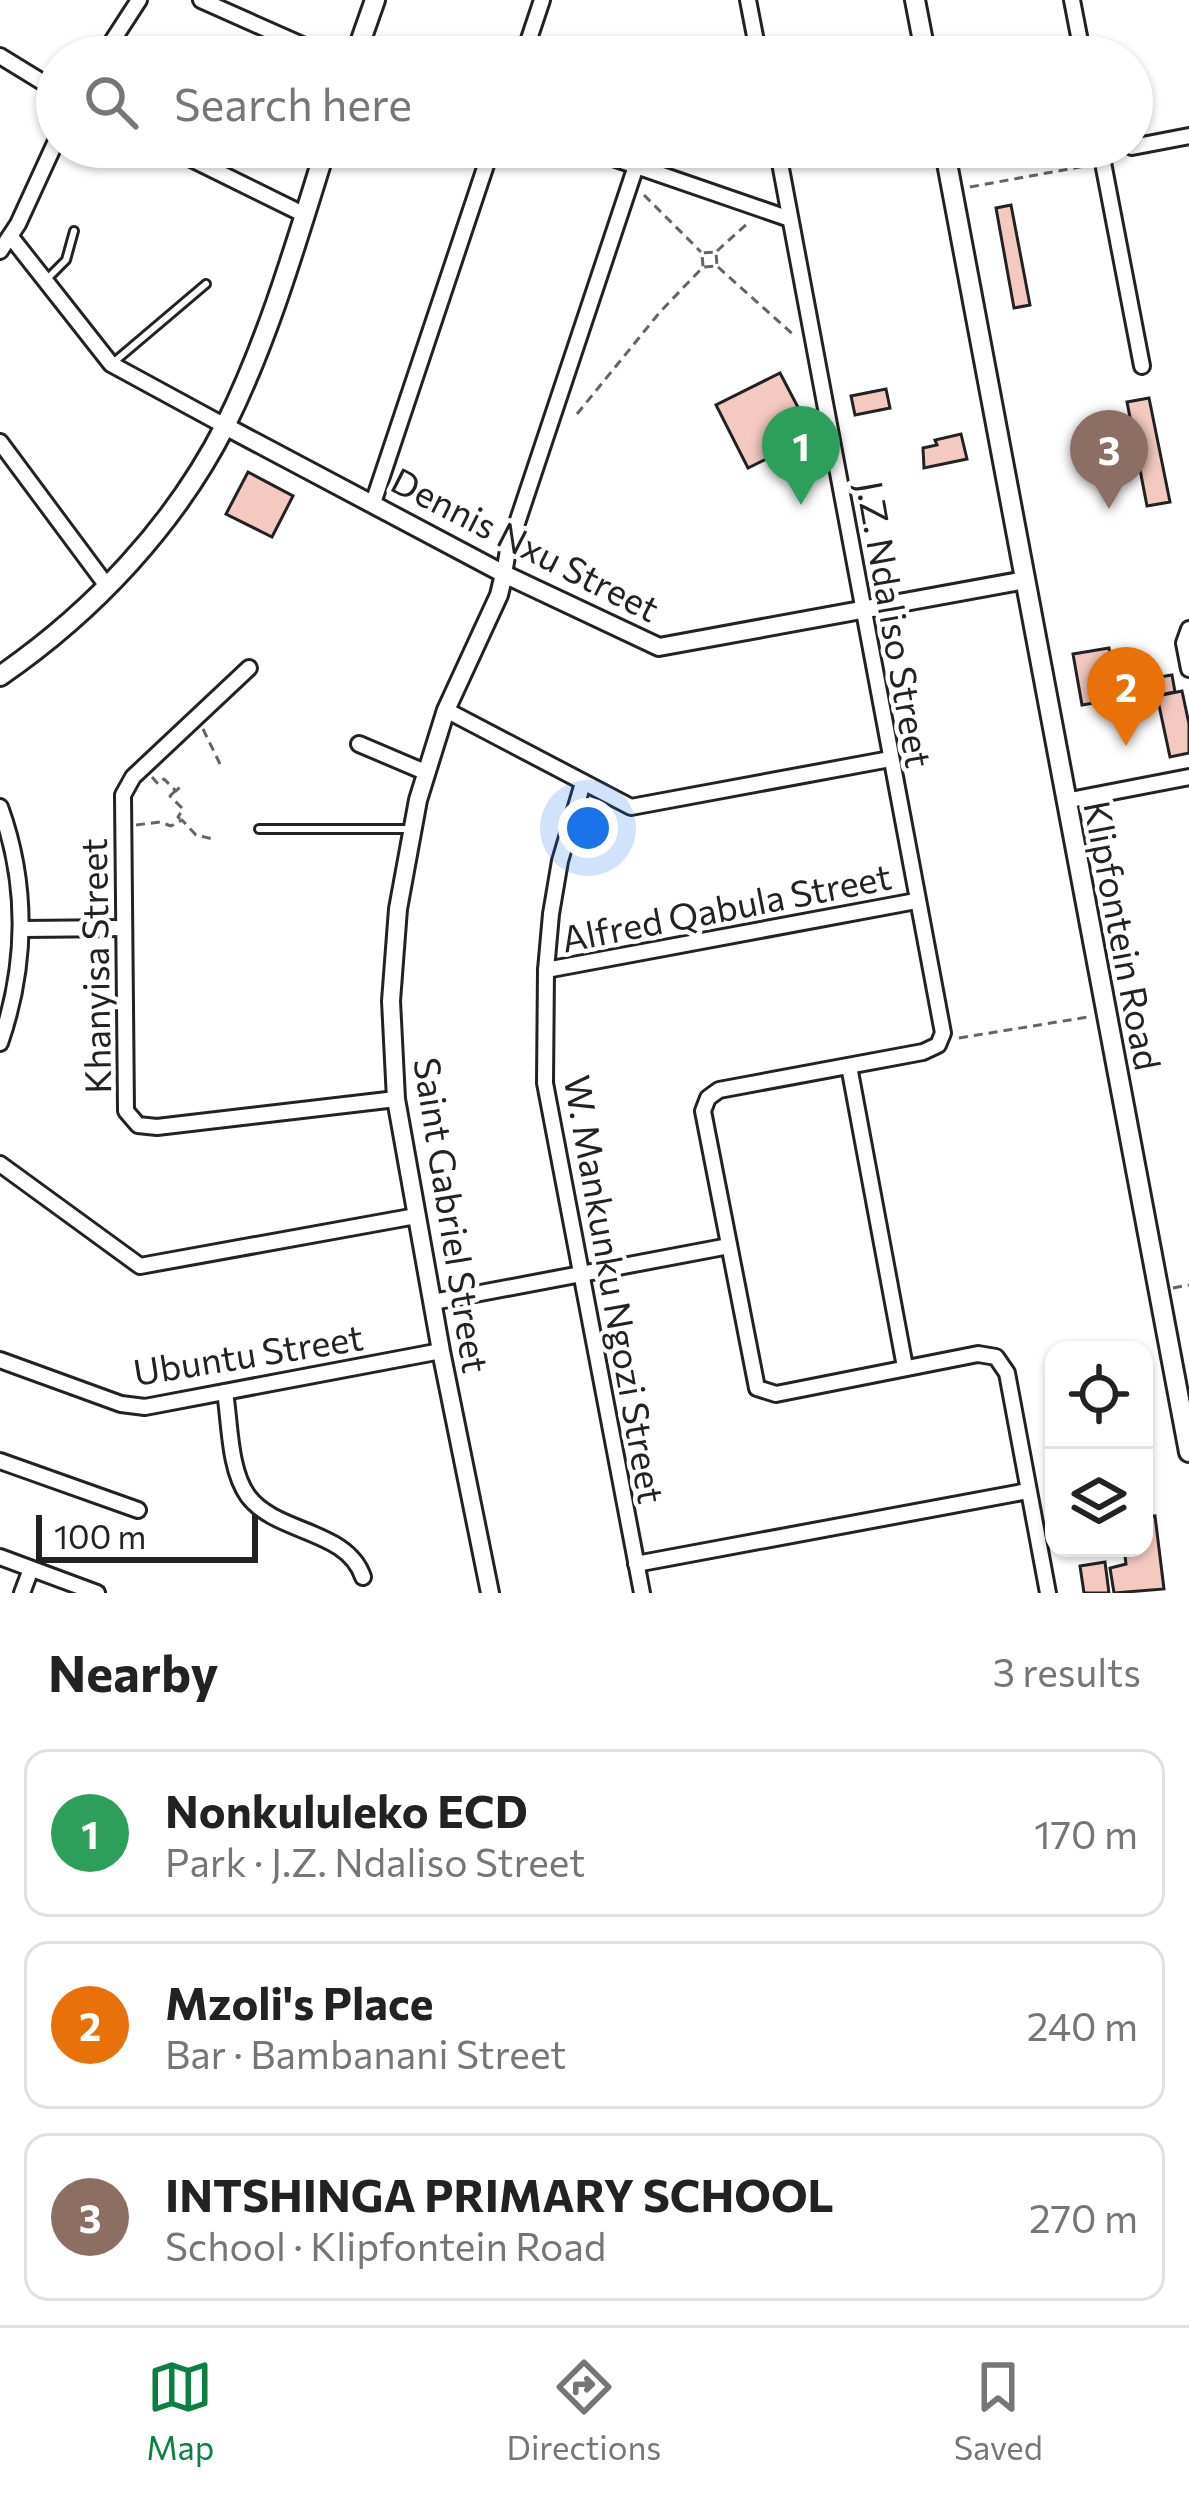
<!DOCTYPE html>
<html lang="en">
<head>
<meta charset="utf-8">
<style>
  body { margin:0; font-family:Commissioner,sans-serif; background:#f6f6f6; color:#222 }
  .controls { position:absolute; right:36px; bottom:36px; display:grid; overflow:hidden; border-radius:24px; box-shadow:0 3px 9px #0004 }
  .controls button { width:108px; height:108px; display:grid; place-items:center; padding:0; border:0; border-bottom:3px solid #e0e0e0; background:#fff; color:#222; font:60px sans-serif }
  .scale { position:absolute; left:36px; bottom:30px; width:222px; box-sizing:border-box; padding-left:12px; border:6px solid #222; border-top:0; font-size:33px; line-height:42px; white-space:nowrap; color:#222; -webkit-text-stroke:9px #fff; paint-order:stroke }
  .you { position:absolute; left:588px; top:828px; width:42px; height:42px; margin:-30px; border:9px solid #fff; border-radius:50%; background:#1a73e8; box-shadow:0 0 0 18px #1a73e833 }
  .badge { display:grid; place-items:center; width:78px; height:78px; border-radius:50%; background:#0b8043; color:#fff; font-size:39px; font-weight:700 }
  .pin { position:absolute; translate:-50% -99px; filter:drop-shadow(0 3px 6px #0008) }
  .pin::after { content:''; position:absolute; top:63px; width:42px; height:36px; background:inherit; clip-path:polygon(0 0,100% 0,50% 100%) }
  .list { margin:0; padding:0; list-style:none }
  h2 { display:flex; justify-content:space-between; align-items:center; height:156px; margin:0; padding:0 48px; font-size:51px }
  h2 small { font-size:39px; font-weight:400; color:#767676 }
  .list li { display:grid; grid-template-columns:78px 1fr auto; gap:36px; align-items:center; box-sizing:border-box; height:168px; margin:0 24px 24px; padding:0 24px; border:3px solid #e0e0e0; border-radius:24px }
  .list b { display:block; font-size:45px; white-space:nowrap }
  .list p { margin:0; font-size:39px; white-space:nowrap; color:#767676 }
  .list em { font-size:39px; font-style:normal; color:#767676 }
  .icon { flex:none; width:66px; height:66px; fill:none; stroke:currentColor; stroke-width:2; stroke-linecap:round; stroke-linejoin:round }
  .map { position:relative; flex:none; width:1189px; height:1593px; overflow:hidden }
  .search { position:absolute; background:#fff; box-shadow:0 3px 9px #0004; left:36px; right:36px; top:36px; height:132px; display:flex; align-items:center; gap:30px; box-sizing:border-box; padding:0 42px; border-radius:66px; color:#767676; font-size:45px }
  .sheet { height:732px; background:#fff }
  nav { display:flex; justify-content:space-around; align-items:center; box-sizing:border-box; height:168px; border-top:3px solid #e0e0e0; background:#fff; font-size:33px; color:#767676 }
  nav a { display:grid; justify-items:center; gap:6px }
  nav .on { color:#0b8043 }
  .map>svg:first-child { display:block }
</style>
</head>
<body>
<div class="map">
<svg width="1189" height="1593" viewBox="0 0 1189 1593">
  <rect width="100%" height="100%" fill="#fff"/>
  <g fill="#f3c9c0" stroke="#222" stroke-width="3">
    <path d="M1011 205 1030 305 1014 308 996 208Z"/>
    <path d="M780 373 801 413 787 421 790 428 783 431 791 447 748 468 716 405Z"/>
    <path d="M886 389 890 408 855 415 851 396Z"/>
    <path d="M1149 398 1170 502 1147 506 1127 402Z"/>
    <path d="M961 434 967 459 924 468 923 448 937 445 935 440Z"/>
    <path d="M248 472 293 496 272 537 226 514Z"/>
    <path d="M1109 648 1118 699 1082 705 1073 654Z"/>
    <path d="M1172 675 1175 692 1144 698 1141 680Z"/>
    <path d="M1182 691 1189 724V753L1170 757 1157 696Z"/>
    <path d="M1155 1516 1164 1589 1114 1593 1110 1568 1126 1564 1124 1548H1144V1517Z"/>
    <path d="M1105 1562 1109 1593H1084L1080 1566Z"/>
  </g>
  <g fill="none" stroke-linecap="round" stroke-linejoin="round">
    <g stroke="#222" stroke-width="12">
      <g id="service">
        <path d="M48 278 66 260 74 231"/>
        <path d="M114 362 206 284"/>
        <path d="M259 829H407"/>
      </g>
    </g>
    <g stroke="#222" stroke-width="20">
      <g id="minor">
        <path d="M201 0 329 57"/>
        <path d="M748 0 759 57"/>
        <path d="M1072 0 1083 57"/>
        <path d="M0 56 57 91"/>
        <path d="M102 57 139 0"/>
        <path d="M523 57 542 0"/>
        <path d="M167 147 305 215"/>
        <path d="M581 147 790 219"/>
        <path d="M777 147 943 1033 938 1045 923 1052 719 1090 708 1098 703 1111 757 1388 776 1394 978 1354 996 1357 1007 1373 1048 1593"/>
        <path d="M1100 147 1142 366"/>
        <path d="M1132 147 1189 136"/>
        <path d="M11 237 111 364 225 426"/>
        <path d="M0 251 18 224 57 139"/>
        <path d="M0 442 107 586"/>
        <path d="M373 503 492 147"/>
        <path d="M504 574 508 550 636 166"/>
        <path d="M1189 629 1184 643 1189 669"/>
        <path d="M249 668 133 777 123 795 126 1111 138 1125 157 1127 396 1099"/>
        <path d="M446 710 631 807 890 759"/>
        <path d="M359 744 425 772"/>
        <path d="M583 783 560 861 551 914 546 970 545 1083 642 1593"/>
        <path d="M1065 801 1189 777"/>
        <path d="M0 807C28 884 27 965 0 1043"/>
        <path d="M23 929 122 928"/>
        <path d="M546 970 916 901"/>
        <path d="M849 1066 905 1367"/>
        <path d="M0 1164 140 1266 416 1216"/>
        <path d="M433 1302 729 1246"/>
        <path d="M0 1360 121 1404 145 1407 441 1351"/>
        <path d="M225 1392C230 1423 229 1470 248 1496 276 1534 347 1529 363 1577"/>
        <path d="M0 1461 138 1510"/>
        <path d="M0 1557 97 1593"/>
        <path d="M636 1564 1028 1491"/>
        <path d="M22 1593 31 1569"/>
      </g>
    </g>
    <g stroke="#222" stroke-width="22">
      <g id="tertiary">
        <path d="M225 426 504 574 659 647 1025 580"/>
        <path d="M490 1593 441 1351 396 1099 391 1001 398 909 418 800 446 710 499 595 504 574"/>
      </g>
    </g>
    <g stroke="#222" stroke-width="24">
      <g id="secondary">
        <path d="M915 0 926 57"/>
        <path d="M355 57 375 0"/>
        <path d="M944 147 1189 1452"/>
        <path d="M0 676C93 612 175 525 226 424 269 337 297 240 326 147"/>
      </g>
    </g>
    <g stroke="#646464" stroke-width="3" stroke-dasharray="9 6" stroke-linecap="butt">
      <path d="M970 187 1091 165"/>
      <path d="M644 195 701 252"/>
      <path d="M717 251 750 221"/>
      <path d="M718 267 796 337"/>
      <path d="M577 414 660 312 703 267 717 266 716 252 702 253 703 267"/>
      <path d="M203 729 220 764"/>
      <path d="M152 777 158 784 164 779 176 791 183 784"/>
      <path d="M175 791 170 796 183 809 178 817 180 819"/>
      <path d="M136 825 160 822 171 826 182 820 196 835 213 839"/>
      <path d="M959 1038 1088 1017"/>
      <path d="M1173 1288 1189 1285"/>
    </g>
    <use href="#service" stroke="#fff" stroke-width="6"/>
    <use href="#minor" stroke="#fff" stroke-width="14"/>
    <use href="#tertiary" stroke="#fff" stroke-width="16"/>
    <use href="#secondary" stroke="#fff" stroke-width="18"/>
  </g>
  <g text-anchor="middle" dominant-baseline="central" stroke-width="9" stroke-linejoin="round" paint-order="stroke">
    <g font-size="36" fill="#222" stroke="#fff">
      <text transform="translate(526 543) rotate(27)">Dennis Nxu Street</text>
      <text transform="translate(896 624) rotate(80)">J.Z. Ndaliso Street</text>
      <text transform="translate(726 906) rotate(-11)">Alfred Qabula Street</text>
      <text transform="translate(1124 935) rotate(79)">Klipfontein Road</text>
      <text transform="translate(94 966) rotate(-91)">Khanyisa Street</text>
      <text transform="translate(453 1215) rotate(81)">Saint Gabriel Street</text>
      <text transform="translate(616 1289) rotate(80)">W. Mankunku Ngozi Street</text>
      <text transform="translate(248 1353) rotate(-9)">Ubuntu Street</text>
    </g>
  </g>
</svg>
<div class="controls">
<button><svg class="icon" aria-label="locate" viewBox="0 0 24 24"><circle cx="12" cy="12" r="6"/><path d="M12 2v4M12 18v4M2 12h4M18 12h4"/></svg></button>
<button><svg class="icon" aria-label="layers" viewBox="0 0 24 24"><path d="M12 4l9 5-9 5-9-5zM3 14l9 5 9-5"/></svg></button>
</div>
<div class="scale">100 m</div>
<div class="you"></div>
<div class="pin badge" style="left:801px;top:505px;background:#2e9e5b">1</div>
<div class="pin badge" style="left:1126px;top:746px;background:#e8710a">2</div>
<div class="pin badge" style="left:1109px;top:509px;background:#8d6e63">3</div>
<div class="search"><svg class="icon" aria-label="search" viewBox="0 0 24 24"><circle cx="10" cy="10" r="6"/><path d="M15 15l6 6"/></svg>Search here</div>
</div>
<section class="sheet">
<h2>Nearby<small>3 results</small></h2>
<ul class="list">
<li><span class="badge" style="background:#2e9e5b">1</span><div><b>Nonkululeko ECD</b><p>Park · J.Z. Ndaliso Street</p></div><em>170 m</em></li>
<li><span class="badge" style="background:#e8710a">2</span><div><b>Mzoli's Place</b><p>Bar · Bambanani Street</p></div><em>240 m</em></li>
<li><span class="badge" style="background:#8d6e63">3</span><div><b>INTSHINGA PRIMARY SCHOOL</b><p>School · Klipfontein Road</p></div><em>270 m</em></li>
</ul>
</section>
<nav>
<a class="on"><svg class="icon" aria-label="map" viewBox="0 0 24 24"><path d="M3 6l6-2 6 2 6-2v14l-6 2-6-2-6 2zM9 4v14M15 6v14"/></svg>Map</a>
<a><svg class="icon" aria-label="directions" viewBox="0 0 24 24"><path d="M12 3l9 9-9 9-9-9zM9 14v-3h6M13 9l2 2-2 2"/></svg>Directions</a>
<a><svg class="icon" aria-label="saved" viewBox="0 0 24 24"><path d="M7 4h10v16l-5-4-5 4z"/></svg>Saved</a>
</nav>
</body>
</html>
